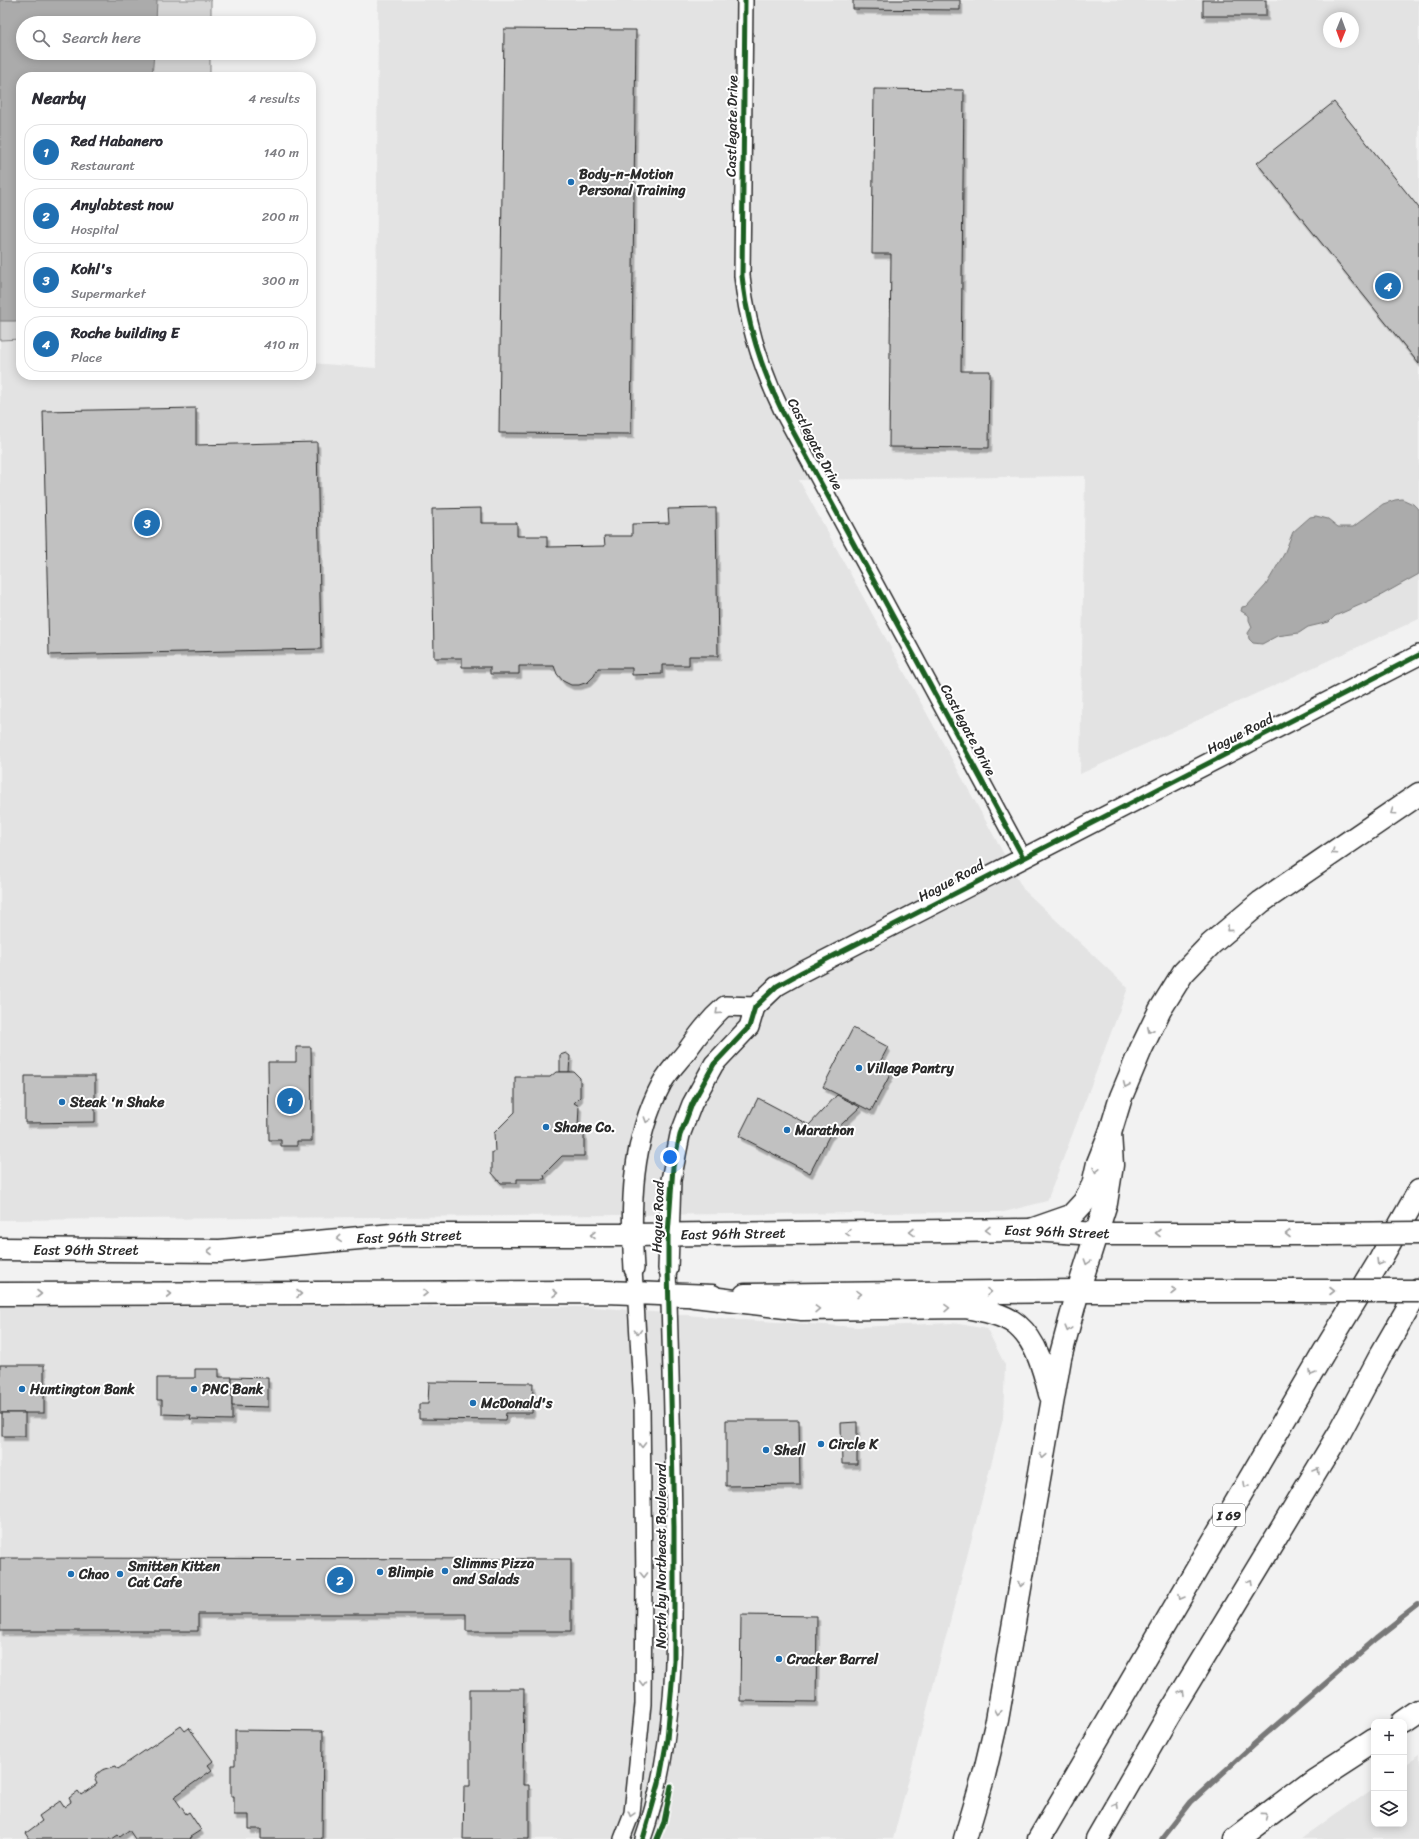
<!DOCTYPE html>
<html lang="en">
<head>
<meta charset="utf-8">
<style>
  body { margin:0; font-family:Sriracha,sans-serif; background:#f7f7f7; color:#2b2b33 }
  .controls { position:absolute; right:12px; bottom:12px; display:grid; overflow:hidden; border-radius:8px; box-shadow:0 2px 10px #0003 }
  .controls button { width:36px; height:36px; display:grid; place-items:center; padding:0; border:0; border-bottom:1px solid #e1e1e2; background:#fff; color:#2b2b33; font:20px sans-serif }
  .compass { position:absolute; left:1323px; top:12px; width:36px; height:36px; border-radius:50%; background:#fff; box-shadow:0 2px 10px #0003; rotate:181deg }
  .you { position:absolute; left:670px; top:1157px; width:14px; height:14px; margin:-10px; border:3px solid #fff; border-radius:50%; background:#1a73e8; box-shadow:0 0 0 6px #1a73e833 }
  .badge { display:grid; place-items:center; width:26px; height:26px; border-radius:50%; background:#1f6fb2; color:#fff; font-size:13px; font-weight:700 }
  .pin { position:absolute; translate:-50% -50%; border:2px solid #fff; box-shadow:0 1px 4px #0006 }
  .list { margin:0; padding:0; list-style:none }
  h2 { display:flex; justify-content:space-between; align-items:center; height:52px; margin:0; padding:0 16px; font-size:17px }
  h2 small { font-size:13px; font-weight:400; color:#7c7c81 }
  .list li { display:grid; grid-template-columns:26px 1fr auto; gap:12px; align-items:center; box-sizing:border-box; height:56px; margin:0 8px 8px; padding:0 8px; border:1px solid #e1e1e2; border-radius:16px }
  .list b { display:block; font-size:15px; white-space:nowrap }
  .list p { margin:0; font-size:13px; white-space:nowrap; color:#7c7c81 }
  .list em { font-size:13px; font-style:normal; color:#7c7c81 }
  .icon { flex:none; width:22px; height:22px; fill:none; stroke:currentColor; stroke-width:2; stroke-linecap:round; stroke-linejoin:round }
  .map { position:relative; flex:none; width:1419px; height:1839px; overflow:hidden }
  .search { position:absolute; background:#fff; box-shadow:0 2px 10px #0003; left:16px; top:16px; width:300px; height:44px; display:flex; align-items:center; gap:10px; box-sizing:border-box; padding:0 14px; border-radius:22px; color:#7c7c81; font-size:15px }
  .panel { position:absolute; background:#fff; box-shadow:0 2px 10px #0003; left:16px; top:72px; width:300px; height:308px; border-radius:16px }
  .map>svg:first-child { display:block }
</style>
</head>
<body>
<div class="map">
<svg width="1419" height="1839" viewBox="0 0 1419 1839">
  <defs>
    <filter id="shadow"><feDropShadow dx="2.5" dy="4.5" stdDeviation="0" flood-color="#0004"/></filter>
  </defs>
  <rect width="100%" height="100%" fill="#f2f2f2"/>
  <filter id="ink" filterUnits="userSpaceOnUse"><feTurbulence type="fractalNoise" baseFrequency=".025" numOctaves="2"/><feDisplacementMap in="SourceGraphic" scale="8" xChannelSelector="R" yChannelSelector="G"/><feConvolveMatrix kernelMatrix="1 2 1 2 8 2 1 2 1" color-interpolation-filters="sRGB"/></filter>
  <g filter="url(#ink)">
    <g fill="#e3e3e3" fill-rule="evenodd">
      <path d="M378 0H1419V619L1080 774 1085 476 799 480 1023 889 1128 988 1047 1201 1004 1212 0 1220V340L21 339V375H311V363L376 368ZM1329 18H1353V42H1329Z"/>
      <path d="M0 1306 595 1307 744 1320 857 1327 953 1323 987 1329 1005 1365 1003 1419 893 1839H0Z"/>
      <path d="M1419 1757V1839H1301L1374 1787V1824H1404V1767Z"/>
    </g>
    <path fill="#d5d5d5" stroke="#808080" d="M0 0H211V23H23V53H210V77H21V339L0 340Z"/>
    <g fill="#ababab" stroke="#787878">
      <path d="M0 0H157L156 23H23V53H154L152 77H21V321H0Z"/>
      <path d="M1402 499 1413 504 1419 510V574L1378 597 1335 616 1329 622 1308 627 1299 633 1277 636 1262 644 1253 643 1249 639 1248 633 1252 627 1249 620V616L1241 611 1242 607 1247 606 1266 585 1284 554 1293 532 1310 517 1316 516 1328 519 1338 527H1353L1383 504 1395 500Z"/>
    </g>
    <g fill="none" stroke-linecap="round" stroke-linejoin="round">
      <path stroke="#787878" stroke-width="5.5" d="M1162 1839 1191 1802 1252 1746 1377 1638 1419 1605"/>
    </g>
    <g fill="#c1c1c1" stroke="#2b2b2b" filter="url(#shadow)">
      <path d="M853 0H960V10L853 9Z"/>
      <rect x="1203" y="0" width="63" height="16"/>
      <path d="M504 29 636 30 631 434 499 433Z"/>
      <path d="M874 89 964 90 961 371H990L989 448 889 447 891 254H872Z"/>
      <path d="M1334 102 1419 208V364L1257 163Z"/>
      <path d="M196 408V445L317 442 321 649 49 655 43 411Z"/>
      <path d="M481 508V523H517V536H547V547L605 546 604 536H632V524L669 523 668 509 716 508 718 656H689V665H662V674L632 675V668H598L594 676 588 682 579 685H571L563 681 557 674 554 666H519V674H490V667H462V658H434L432 509Z"/>
      <path d="M853 1028 888 1047 879 1064 892 1071 871 1111 823 1087Z"/>
      <path d="M296 1047H311L312 1141H297V1146H281V1140H269L268 1062H296Z"/>
      <path d="M566 1053 570 1056 569 1072H560V1055Z"/>
      <path d="M556 1072H574L580 1078V1097L574 1103 579 1106 578 1127 584 1133V1156H562L544 1174 545 1179H517V1183H501L492 1173V1152H495L494 1133 515 1112V1077H550Z"/>
      <path d="M25 1076H95V1122L25 1123Z"/>
      <path d="M837 1095 860 1107 829 1136 810 1173 739 1136 758 1098 809 1125Z"/>
      <rect x="0" y="1365" width="44" height="48"/>
      <path d="M195 1369H219V1377H232V1420L190 1419 191 1415 162 1414V1400H157V1378H195Z"/>
      <path d="M232 1377 268 1378V1407L232 1406Z"/>
      <path d="M429 1382 533 1383 532 1413H506L505 1420 419 1419V1404H428Z"/>
      <rect x="2" y="1413" width="23" height="23"/>
      <path d="M726 1420H799L800 1485 726 1486Z"/>
      <path d="M857 1422V1464H842L841 1423Z"/>
      <path d="M0 1558 571 1559V1631H466V1614H198V1631H0Z"/>
      <path d="M741 1615 817 1616 816 1702 740 1701Z"/>
      <path d="M470 1689H524L523 1785H529V1839H463L464 1786H470Z"/>
      <path d="M181 1726 185 1731 189 1728 213 1761 208 1765 212 1770 174 1797 186 1814 189 1812 201 1830 190 1837 191 1839H135L129 1830 120 1837 118 1835 112 1839H30L26 1833 42 1821 39 1816 60 1801 64 1807 71 1802 69 1798 78 1791 81 1795 97 1784 95 1780 97 1774 102 1770 116 1766 118 1769Z"/>
      <path d="M235 1730 323 1731 322 1839H261V1829H249V1815H234V1796H231V1765H235Z"/>
    </g>
    <g fill="none" stroke-linecap="round" stroke-linejoin="round">
      <g stroke="#2b2b2b" stroke-width="18">
        <g id="minor">
          <path d="M745 0 742 276C747 324 761 368 782 411L1023 857"/>
          <path d="M622 1839 632 1813 643 1704 644 1583 642 1406 634 1269"/>
          <path d="M643 1839C675 1748 675 1652 674 1556 674 1460 671 1365 668 1269"/>
        </g>
      </g>
      <g stroke="#2b2b2b" stroke-width="22">
        <g id="tertiary">
          <path d="M634 1269C630 1206 631 1141 662 1083 668 1072 678 1062 686 1052 698 1035 709 1020 725 1006L755 1007"/>
          <path d="M668 1269 671 1180 680 1135 692 1104 714 1064 749 1027 755 1007 777 986 802 972 1419 655"/>
        </g>
      </g>
      <g stroke="#2b2b2b" stroke-width="25">
        <g id="primary">
          <path d="M0 1249 220 1251 392 1235H632L1031 1230 1097 1234H1327"/>
          <path d="M0 1294 606 1292 712 1296"/>
          <path d="M745 1295 1078 1291H1293"/>
        </g>
      </g>
      <g stroke="#2b2b2b" stroke-width="25">
        <g id="motorway">
          <path d="M1031 1230 1071 1216 1084 1202 1093 1185 1098 1163 1110 1133 1121 1097 1141 1049 1160 1010 1183 973 1211 944 1261 902 1419 794"/>
          <path d="M694 1296 802 1309 965 1307C982 1310 1004 1314 1017 1325 1037 1342 1044 1370 1050 1394"/>
          <path d="M1403 1722 1419 1711"/>
          <path d="M965 1839 984 1775 997 1720 1060 1358 1078 1291 1106 1203 1112 1165 1110 1133"/>
          <path d="M1039 1839 1324 1352 1380 1260 1419 1191"/>
          <path d="M1097 1839 1168 1716 1340 1432 1382 1353 1419 1289"/>
          <path d="M1236 1839 1314 1780 1374 1741"/>
        </g>
      </g>
      <use href="#minor" stroke="#fff" stroke-width="15"/>
      <use href="#tertiary" stroke="#fff" stroke-width="19"/>
      <use href="#primary" stroke="#fff" stroke-width="22"/>
      <use href="#motorway" stroke="#fff" stroke-width="22"/>
      <g stroke="#2b2b2b" stroke-width="25" stroke-linecap="butt">
        <g id="primary-bridge">
          <path d="M1327 1234 1419 1233"/>
          <path d="M1293 1291H1419"/>
        </g>
      </g>
      <use href="#primary-bridge" stroke="#fff" stroke-width="22"/>
      <g stroke="#fff" stroke-width="8">
        <g id="cycleway">
          <path d="M745 0 742 276C747 324 761 368 782 411L1023 857"/>
          <path d="M643 1839 659 1783 667 1739 674 1661V1527L668 1269V1235L673 1167 680 1135 686 1120 692 1104 714 1064 749 1027 755 1007 777 986 802 972 1419 655"/>
          <path d="M657 1839 664 1822 671 1786"/>
        </g>
      </g>
      <use href="#cycleway" stroke="#1b5e20" stroke-width="5"/>
    </g>
    <defs><path id="oneway-chevron" d="M-2-3.5L2.5 0L-2 3.5" fill="none" stroke-width="1.6" stroke-linecap="round" stroke-linejoin="round"/></defs>
    <g stroke="#a0a0a0">
      <use href="#oneway-chevron" transform="translate(1393 812) rotate(145)"/>
      <use href="#oneway-chevron" transform="translate(1334 852) rotate(146)"/>
      <use href="#oneway-chevron" transform="translate(1229 929) rotate(140)"/>
      <use href="#oneway-chevron" transform="translate(718 1012) rotate(138)"/>
      <use href="#oneway-chevron" transform="translate(1150 1030) rotate(116)"/>
      <use href="#oneway-chevron" transform="translate(1126 1085) rotate(113)"/>
      <use href="#oneway-chevron" transform="translate(647 1120) rotate(108)"/>
      <use href="#oneway-chevron" transform="translate(1096 1170) rotate(102)"/>
      <use href="#oneway-chevron" transform="translate(988 1230) rotate(179)"/>
      <use href="#oneway-chevron" transform="translate(912 1232) rotate(179)"/>
      <use href="#oneway-chevron" transform="translate(848 1233) rotate(179)"/>
      <use href="#oneway-chevron" transform="translate(1158 1233) rotate(-180)"/>
      <use href="#oneway-chevron" transform="translate(1288 1234) rotate(-180)"/>
      <use href="#oneway-chevron" transform="translate(593 1235) rotate(-180)"/>
      <use href="#oneway-chevron" transform="translate(339 1239) rotate(175)"/>
      <use href="#oneway-chevron" transform="translate(210 1251) rotate(-180)"/>
      <use href="#oneway-chevron" transform="translate(1087 1262) rotate(108)"/>
      <use href="#oneway-chevron" transform="translate(1379 1262) rotate(121)"/>
      <use href="#oneway-chevron" transform="translate(1174 1291)"/>
      <use href="#oneway-chevron" transform="translate(1332 1291)"/>
      <use href="#oneway-chevron" transform="translate(989 1292) rotate(-1)"/>
      <use href="#oneway-chevron" transform="translate(425 1293)"/>
      <use href="#oneway-chevron" transform="translate(555 1293)"/>
      <use href="#oneway-chevron" transform="translate(39 1294)"/>
      <use href="#oneway-chevron" transform="translate(169 1294)"/>
      <use href="#oneway-chevron" transform="translate(299 1294)"/>
      <use href="#oneway-chevron" transform="translate(859 1294) rotate(-1)"/>
      <use href="#oneway-chevron" transform="translate(947 1308) rotate(-1)"/>
      <use href="#oneway-chevron" transform="translate(817 1309) rotate(-1)"/>
      <use href="#oneway-chevron" transform="translate(1068 1329) rotate(105)"/>
      <use href="#oneway-chevron" transform="translate(638 1332) rotate(87)"/>
      <use href="#oneway-chevron" transform="translate(1312 1373) rotate(120)"/>
      <use href="#oneway-chevron" transform="translate(642 1445) rotate(89)"/>
      <use href="#oneway-chevron" transform="translate(1043 1456) rotate(100)"/>
      <use href="#oneway-chevron" transform="translate(1317 1471) rotate(-59)"/>
      <use href="#oneway-chevron" transform="translate(1246 1485) rotate(120)"/>
      <use href="#oneway-chevron" transform="translate(644 1575) rotate(89)"/>
      <use href="#oneway-chevron" transform="translate(1250 1582) rotate(-59)"/>
      <use href="#oneway-chevron" transform="translate(1021 1584) rotate(100)"/>
      <use href="#oneway-chevron" transform="translate(1181 1597) rotate(120)"/>
      <use href="#oneway-chevron" transform="translate(643 1683) rotate(91)"/>
      <use href="#oneway-chevron" transform="translate(1182 1693) rotate(-59)"/>
      <use href="#oneway-chevron" transform="translate(998 1712) rotate(100)"/>
      <use href="#oneway-chevron" transform="translate(1116 1805) rotate(-60)"/>
      <use href="#oneway-chevron" transform="translate(631 1814) rotate(106)"/>
      <use href="#oneway-chevron" transform="translate(1266 1815) rotate(-37)"/>
    </g>
  </g>
  <g fill="#1f6fb2" stroke="#fff" stroke-width="1.5">
    <circle cx="571" cy="182" r="4"/>
    <circle cx="859" cy="1068" r="4"/>
    <circle cx="62" cy="1102" r="4"/>
    <circle cx="546" cy="1127" r="4"/>
    <circle cx="787" cy="1130" r="4"/>
    <circle cx="22" cy="1389" r="4"/>
    <circle cx="194" cy="1389" r="4"/>
    <circle cx="473" cy="1403" r="4"/>
    <circle cx="821" cy="1444" r="4"/>
    <circle cx="766" cy="1450" r="4"/>
    <circle cx="445" cy="1571" r="4"/>
    <circle cx="380" cy="1572" r="4"/>
    <circle cx="71" cy="1574" r="4"/>
    <circle cx="120" cy="1574" r="4"/>
    <circle cx="779" cy="1659" r="4"/>
  </g>
  <g text-anchor="middle" dominant-baseline="central" stroke-width="4" stroke-linejoin="round" paint-order="stroke">
    <rect fill="#fff" stroke="#6b6b6b" stroke-width="1" x="1213" y="1504" width="32" height="22" rx="3"/>
    <g font-size="13" font-weight="bold" fill="#2b2b2b">
      <text x="1229" y="1515">I 69</text>
    </g>
    <g font-size="14" fill="#2b2b2b" stroke="#fff">
      <text transform="translate(732 126) rotate(-89)">Castlegate Drive</text>
      <text transform="translate(815 444) rotate(62)">Castlegate Drive</text>
      <text transform="translate(968 730) rotate(62)">Castlegate Drive</text>
      <text transform="translate(1240 734) rotate(-27)">Hague Road</text>
      <text transform="translate(951 881) rotate(-28)">Hague Road</text>
      <text transform="translate(658 1217) rotate(-88)">Hague Road</text>
      <text transform="translate(1057 1232) rotate(2)">East 96th Street</text>
      <text transform="translate(733 1234) rotate(-1)">East 96th Street</text>
      <text transform="translate(409 1237) rotate(-2)">East 96th Street</text>
      <text x="86" y="1250">East 96th Street</text>
      <text transform="translate(661 1556) rotate(-90)">North by Northeast Boulevard</text>
    </g>
    <g font-size="14" font-weight="bold" fill="#2b2b2b" stroke="#fff" text-anchor="start">
      <text x="579" y="174">Body-n-Motion<tspan x="579" dy="16">Personal Training</tspan></text>
      <text x="867" y="1068">Village Pantry</text>
      <text x="70" y="1102">Steak 'n Shake</text>
      <text x="554" y="1127">Shane Co.</text>
      <text x="795" y="1130">Marathon</text>
      <text x="30" y="1389">Huntington Bank</text>
      <text x="202" y="1389">PNC Bank</text>
      <text x="481" y="1403">McDonald's</text>
      <text x="829" y="1444">Circle K</text>
      <text x="774" y="1450">Shell</text>
      <text x="453" y="1563">Slimms Pizza<tspan x="453" dy="16">and Salads</tspan></text>
      <text x="128" y="1566">Smitten Kitten<tspan x="128" dy="16">Cat Cafe</tspan></text>
      <text x="388" y="1572">Blimpie</text>
      <text x="79" y="1574">Chao</text>
      <text x="787" y="1659">Cracker Barrel</text>
    </g>
  </g>
</svg>
<div class="controls">
<button>+</button>
<button>−</button>
<button><svg class="icon" aria-label="layers" viewBox="0 0 24 24"><path d="M12 4l9 5-9 5-9-5zM3 14l9 5 9-5"/></svg></button>
</div>
<svg class="compass" viewBox="-18 -18 36 36"><path d="M0-13l5 13h-10z" fill="#e53935"/><path d="M0 13l5-13h-10z" fill="#7c7c81"/></svg>
<div class="you"></div>
<div class="pin badge" style="left:290px;top:1101px">1</div>
<div class="pin badge" style="left:340px;top:1580px">2</div>
<div class="pin badge" style="left:147px;top:523px">3</div>
<div class="pin badge" style="left:1388px;top:286px">4</div>
<div class="search"><svg class="icon" aria-label="search" viewBox="0 0 24 24"><circle cx="10" cy="10" r="6"/><path d="M15 15l6 6"/></svg>Search here</div>
<section class="panel">
<h2>Nearby<small>4 results</small></h2>
<ul class="list">
<li><span class="badge">1</span><div><b>Red Habanero</b><p>Restaurant</p></div><em>140 m</em></li>
<li><span class="badge">2</span><div><b>Anylabtest now</b><p>Hospital</p></div><em>200 m</em></li>
<li><span class="badge">3</span><div><b>Kohl's</b><p>Supermarket</p></div><em>300 m</em></li>
<li><span class="badge">4</span><div><b>Roche building E</b><p>Place</p></div><em>410 m</em></li>
</ul>
</section>
</div>
</body>
</html>
